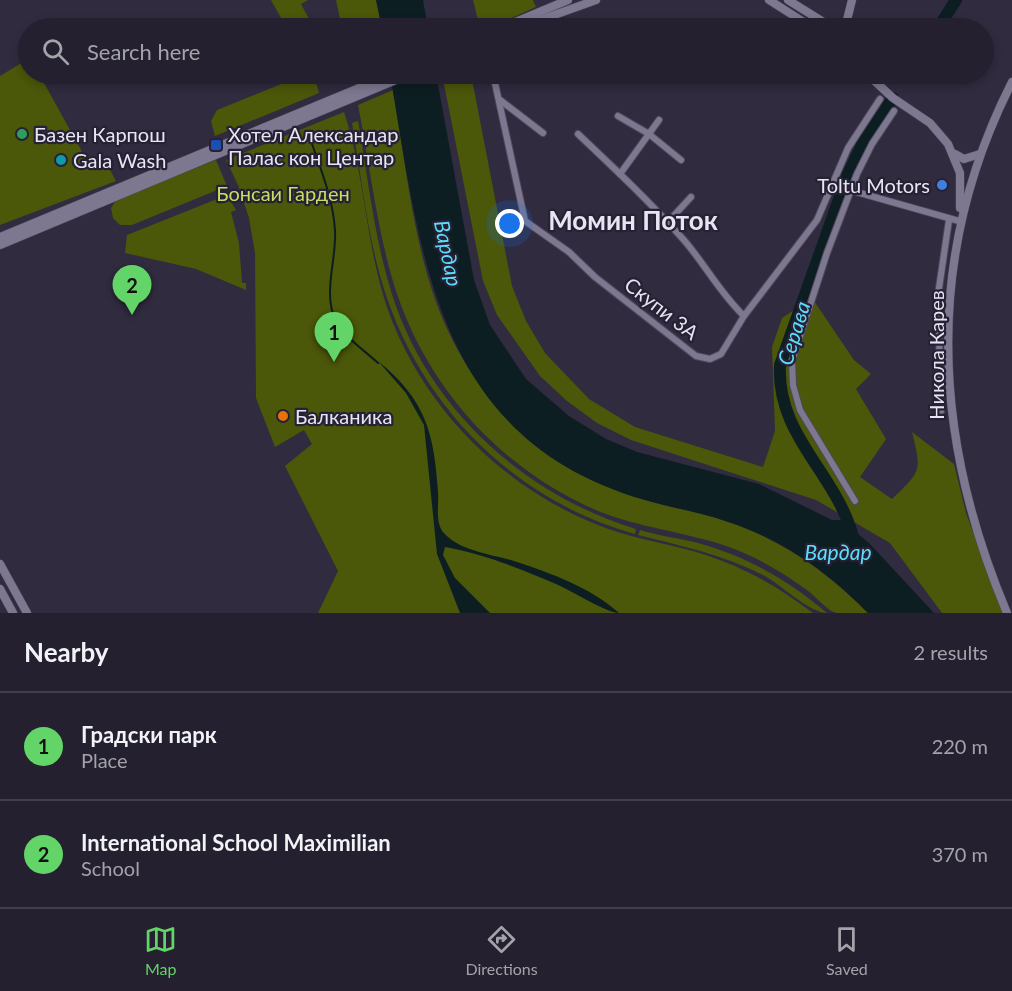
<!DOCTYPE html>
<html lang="en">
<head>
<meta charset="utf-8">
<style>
  body { margin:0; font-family:Lato,sans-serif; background:#302d3b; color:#f1f3f6 }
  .you { position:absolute; left:510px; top:224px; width:21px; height:21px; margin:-15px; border:4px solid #fff; border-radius:50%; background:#1a73e8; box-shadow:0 0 0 9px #1a73e833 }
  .badge { display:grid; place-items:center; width:39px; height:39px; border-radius:50%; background:#63d468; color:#111; font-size:20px; font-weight:700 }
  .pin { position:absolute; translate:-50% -50px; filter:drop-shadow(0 2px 3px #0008) }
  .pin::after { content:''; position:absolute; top:32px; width:21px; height:18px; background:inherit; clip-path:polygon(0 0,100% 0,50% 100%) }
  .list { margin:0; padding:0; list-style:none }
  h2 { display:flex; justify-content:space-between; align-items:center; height:78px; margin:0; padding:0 24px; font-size:26px }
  h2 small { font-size:20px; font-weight:400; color:#a3a3aa }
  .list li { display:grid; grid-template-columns:39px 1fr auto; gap:18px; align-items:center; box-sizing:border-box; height:108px; padding:0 24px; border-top:2px solid #413e4b }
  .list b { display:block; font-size:22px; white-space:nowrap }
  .list p { margin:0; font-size:20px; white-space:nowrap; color:#a3a3aa }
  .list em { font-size:20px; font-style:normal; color:#a3a3aa }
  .icon { flex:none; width:33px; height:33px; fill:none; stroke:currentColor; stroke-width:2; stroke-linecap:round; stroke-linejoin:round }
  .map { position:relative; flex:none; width:1012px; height:613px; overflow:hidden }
  .search { position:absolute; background:#24202f; box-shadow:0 3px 9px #0003; left:18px; right:18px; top:18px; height:66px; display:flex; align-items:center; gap:15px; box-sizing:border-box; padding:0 21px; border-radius:33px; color:#a3a3aa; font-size:22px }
  .sheet { height:294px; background:#24202f }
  nav { display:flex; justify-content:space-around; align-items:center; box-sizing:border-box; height:84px; border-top:2px solid #413e4b; background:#24202f; font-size:16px; color:#a3a3aa }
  nav a { display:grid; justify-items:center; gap:3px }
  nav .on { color:#63d468 }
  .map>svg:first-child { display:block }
</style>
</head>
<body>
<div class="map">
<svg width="1012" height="613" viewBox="0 0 1012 613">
  <rect width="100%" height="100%" fill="#302b3f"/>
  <g fill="#4b5709">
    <path d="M271 0H308L301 4 314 28H270L268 25 281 18Z"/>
    <path d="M336 0H376L382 28H342Z"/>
    <path d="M473 0H533L536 7 489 28H480Z"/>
    <path d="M28 59V74H39L84 155 95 158 103 156 116 181 0 225V76Z"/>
    <path d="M442 74H471L512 286 526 321 545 353 589 399 635 427 763 467 775 431 772 347 782 318 812 298 854 360 871 374 856 389 886 439 860 477 892 499C921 471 922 472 912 432L954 464 966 513 1003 613H942L890 543 816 500 631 440 597 423 567 401 540 376 497 315 483 281Z"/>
    <path d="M301 76 309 75 315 79 319 93 215 136 211 121 217 110Z"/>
    <path d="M393 90C405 159 412 233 435 299 469 396 543 469 642 499 670 508 701 512 729 522 782 540 829 573 868 613 859 613 845 613 836 613 826 610 814 594 804 588 781 571 756 557 729 547 686 532 640 528 598 511 503 471 428 389 396 291 377 232 370 166 358 105Z"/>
    <path d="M344 112C362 165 365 225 379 280 406 389 491 481 593 523 630 539 669 543 706 555 746 568 780 588 813 613H318L338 571 285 466 312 444 304 430 275 447 256 398 255 253 249 218 238 185 226 160Z"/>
    <path d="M358 121C368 177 374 236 391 291 426 406 522 494 636 529L635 534C519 502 426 412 387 298 368 243 362 181 352 123Z"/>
    <path d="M216 160 227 186 132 225H120L113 218 111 208 116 200Z"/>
    <path d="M217 199 230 200 236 210 231 212 239 243 242 283H246V290L196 269 125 253 127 235Z"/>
    <path d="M640 530C659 536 679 538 698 543 746 556 790 581 827 613 810 613 781 585 765 576 724 555 682 546 638 535Z"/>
  </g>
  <g fill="#0d1e22">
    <path d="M376 0H423L428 28H382Z"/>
    <path d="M390 74H436L474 280 490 325 526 379 569 416 606 439 637 452 759 484 832 520H841L869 543 934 613H868C829 573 782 539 728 522 701 512 672 508 645 500 435 440 421 255 390 74Z"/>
    <path d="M378 361C426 400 434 433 438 492 439 504 435 522 443 532 459 551 491 554 514 561 550 573 590 587 619 613 607 613 572 591 556 584 524 570 481 553 445 547L443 555 455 578 490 613H460L437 554 424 425 406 393Z"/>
  </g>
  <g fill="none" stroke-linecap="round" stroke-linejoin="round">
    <path stroke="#0d1e22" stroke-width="2" d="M311 141C321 170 333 199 335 230 337 259 322 294 336 321 344 337 364 350 378 363"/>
    <g stroke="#0d1e22" stroke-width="12">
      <path d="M938 28 956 0"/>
      <path d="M908 75 909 74"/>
      <path d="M854 541C839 475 776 437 780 365L848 174 862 145 893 98"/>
    </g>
    <g stroke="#4e4a5b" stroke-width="8">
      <g id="minor">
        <path d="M493 74 525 221 569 252 595 277 696 356 710 359 721 354 744 316 817 220 848 148 880 99"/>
        <path d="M500 100 543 133"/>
        <path d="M618 116 649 134 681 160"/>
        <path d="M578 134C614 168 650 202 683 239 705 264 719 292 744 316"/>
        <path d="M620 174 659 120"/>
        <path d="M853 191 959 221"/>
        <path d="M668 222 691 197"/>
        <path d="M941 411 938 295 949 220"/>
        <path d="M855 501 800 410 793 385 792 361 827 253 857 174 872 144 894 111"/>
      </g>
    </g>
    <g stroke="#4e4a5b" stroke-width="9">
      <g id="tertiary">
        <path d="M769 0 813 28"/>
        <path d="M788 0 833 28"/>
        <path d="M501 28 568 0"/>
        <path d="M518 28 596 0"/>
        <path d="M845 28 852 0"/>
        <path d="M867 74 893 98 930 123 948 144 960 173V208"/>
        <path d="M955 154 964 159 980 154"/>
        <path d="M0 237 393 74"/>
        <path d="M0 245 410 74"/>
        <path d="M0 564 27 613"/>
        <path d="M0 589 13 613"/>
        <path d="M1007 613C932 435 923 257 1012 82"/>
      </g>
    </g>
    <use href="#minor" stroke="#7d7890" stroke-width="6"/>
    <use href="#tertiary" stroke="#7d7890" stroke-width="8"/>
  </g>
  <circle fill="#2e9e5b" stroke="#262135" stroke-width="2" cx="22" cy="134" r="6"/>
  <rect fill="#1a4fb4" stroke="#262135" stroke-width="2" x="210" y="139" width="12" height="12" rx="3"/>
  <circle fill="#0f9aa8" stroke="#262135" stroke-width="2" cx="61" cy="160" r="6"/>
  <circle fill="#3f7fe0" stroke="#262135" stroke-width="2" cx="942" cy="185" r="6"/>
  <circle fill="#e8710a" stroke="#262135" stroke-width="2" cx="283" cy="416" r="6"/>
  <g text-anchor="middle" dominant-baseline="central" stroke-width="4.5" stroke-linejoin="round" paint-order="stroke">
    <g font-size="20" fill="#e8e5f3" stroke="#262135" text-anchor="start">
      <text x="34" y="134">Базен Карпош</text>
      <text x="228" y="134">Хотел Александар<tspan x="228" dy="23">Палас кон Центар</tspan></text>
      <text x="73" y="160">Gala Wash</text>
      <text x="930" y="185" text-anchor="end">Toltu Motors</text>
      <text x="295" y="416">Балканика</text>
    </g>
    <g font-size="20" fill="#c7de63" stroke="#262135">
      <text x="283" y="193">Бонсаи Гарден</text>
    </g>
    <g font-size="20" fill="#e8e5f3" stroke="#262135">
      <text transform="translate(662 308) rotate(38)">Скупи 3А</text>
      <text transform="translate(936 355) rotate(-90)">Никола Карев</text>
    </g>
    <g font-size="21" font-style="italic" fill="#5bdefc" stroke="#262135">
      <text transform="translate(449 253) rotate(78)">Вардар</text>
      <text transform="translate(793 333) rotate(-73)">Серава</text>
      <text x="838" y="551">Вардар</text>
    </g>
    <g font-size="26" font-weight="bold" fill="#e8e5f3" stroke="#262135">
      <text x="633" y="220">Момин Поток</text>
    </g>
  </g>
</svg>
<div class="you"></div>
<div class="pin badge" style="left:334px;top:362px">1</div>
<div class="pin badge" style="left:132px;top:315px">2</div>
<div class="search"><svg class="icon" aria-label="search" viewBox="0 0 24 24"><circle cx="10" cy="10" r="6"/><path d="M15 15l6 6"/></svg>Search here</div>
</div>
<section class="sheet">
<h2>Nearby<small>2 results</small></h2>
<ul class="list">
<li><span class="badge">1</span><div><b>Градски парк</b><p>Place</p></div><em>220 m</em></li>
<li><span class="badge">2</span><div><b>International School Maximilian</b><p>School</p></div><em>370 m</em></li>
</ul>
</section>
<nav>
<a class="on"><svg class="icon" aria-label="map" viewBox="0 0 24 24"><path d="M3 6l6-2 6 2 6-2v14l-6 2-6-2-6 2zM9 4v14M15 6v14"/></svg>Map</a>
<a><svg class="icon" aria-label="directions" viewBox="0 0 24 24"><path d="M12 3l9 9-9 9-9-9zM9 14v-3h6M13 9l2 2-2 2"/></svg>Directions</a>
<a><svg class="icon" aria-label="saved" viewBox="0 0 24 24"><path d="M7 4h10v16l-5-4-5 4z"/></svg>Saved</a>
</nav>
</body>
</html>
